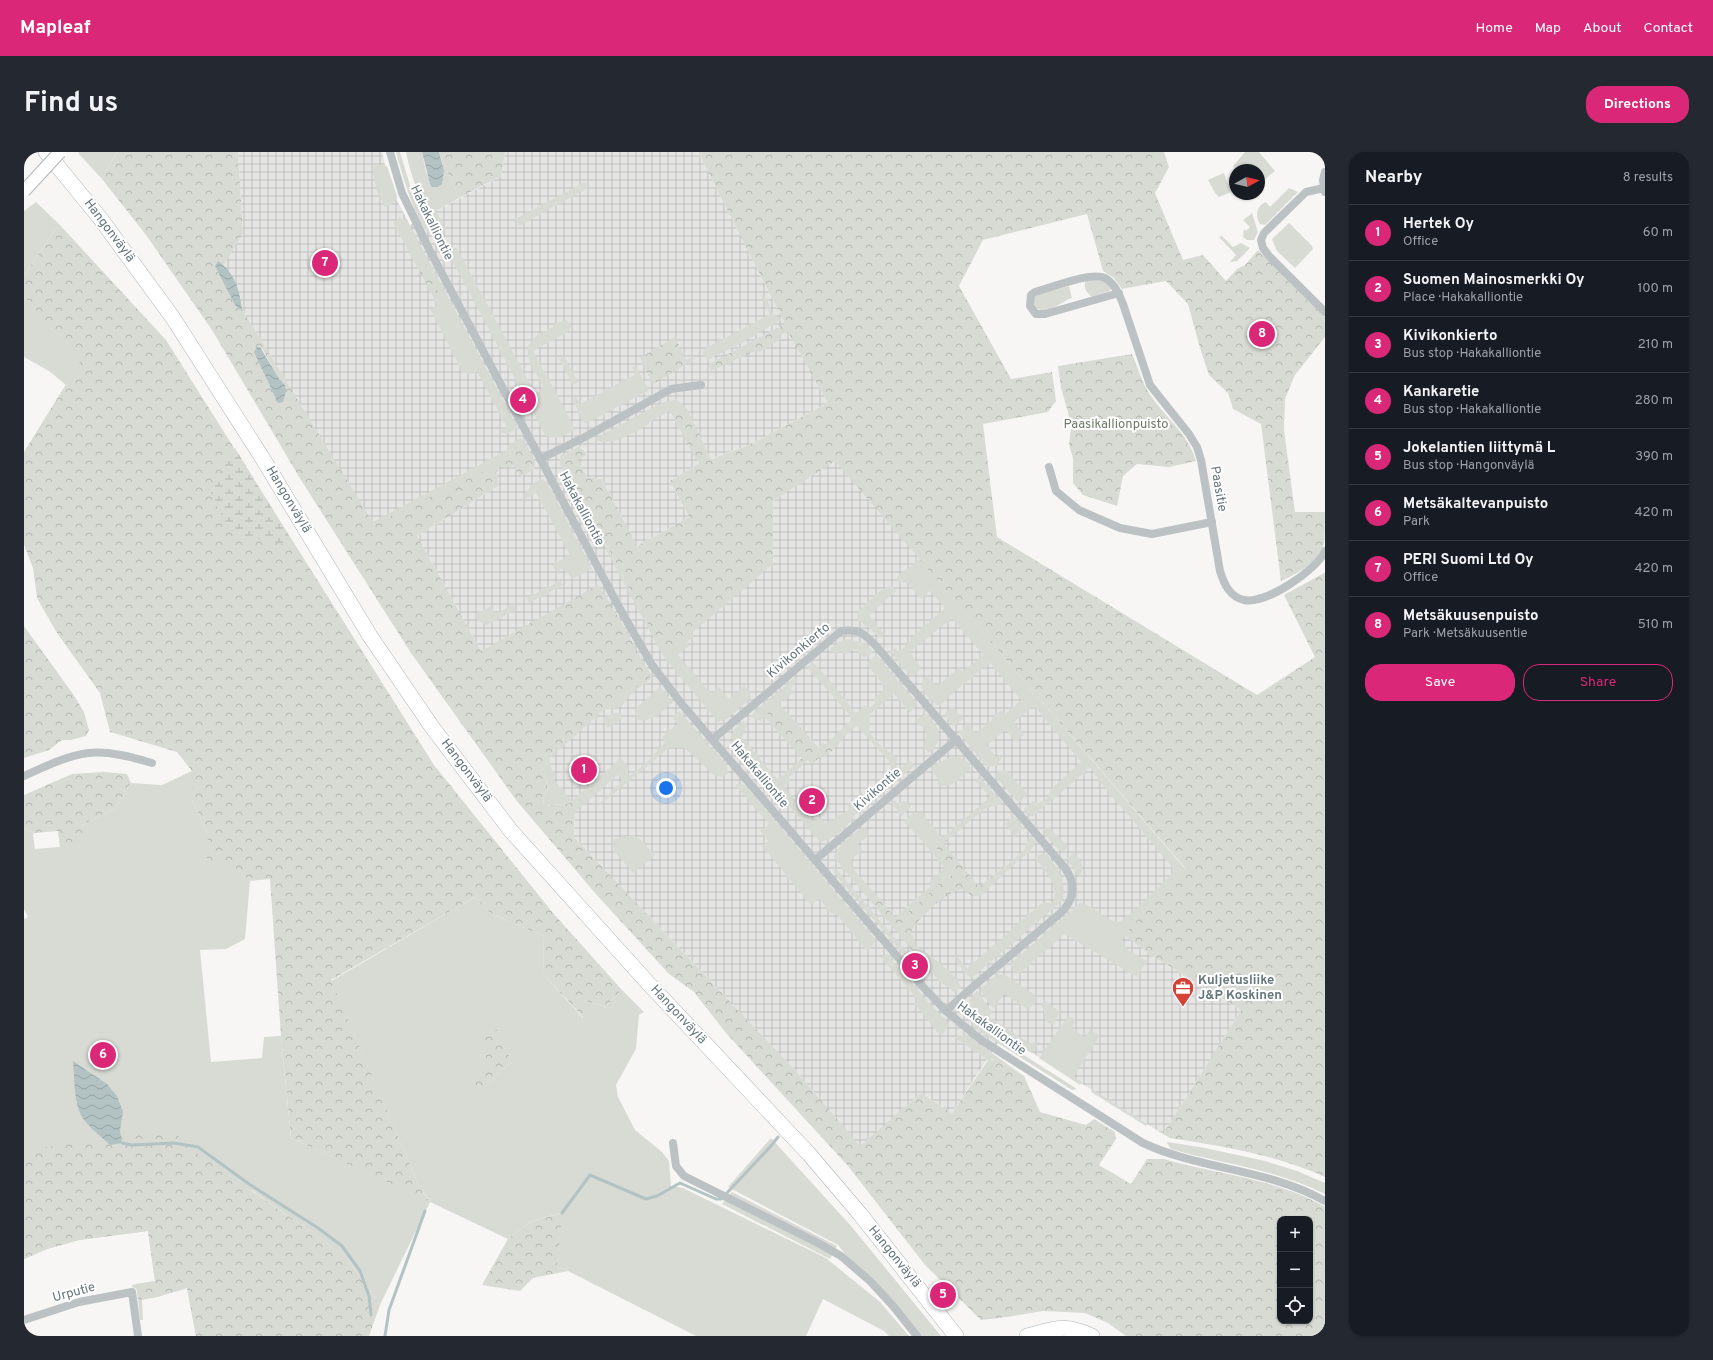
<!DOCTYPE html>
<html lang="en">
<head>
<meta charset="utf-8">
<style>
  body { margin:0; font-family:Overpass,sans-serif; background:#242831; color:#f1f3f6 }
  .controls { position:absolute; right:12px; bottom:12px; display:grid; overflow:hidden; border-radius:8px; box-shadow:0 1px 3px #0004 }
  .controls button { width:36px; height:36px; display:grid; place-items:center; padding:0; border:0; border-bottom:1px solid #363941; background:#171b24; color:#f1f3f6; font:20px sans-serif }
  .compass { position:absolute; left:1205px; top:12px; width:36px; height:36px; border-radius:50%; background:#171b24; box-shadow:0 1px 3px #0004; rotate:82deg }
  .you { position:absolute; left:642px; top:636px; width:14px; height:14px; margin:-10px; border:3px solid #fff; border-radius:50%; background:#1a73e8; box-shadow:0 0 0 6px #1a73e833 }
  .badge { display:grid; place-items:center; width:26px; height:26px; border-radius:50%; background:#db2777; color:#fff; font-size:13px; font-weight:700 }
  .pin { position:absolute; translate:-50% -50%; border:2px solid #fff; box-shadow:0 1px 4px #0006 }
  .list { margin:0; padding:0; list-style:none }
  h2 { display:flex; justify-content:space-between; align-items:center; height:52px; margin:0; padding:0 16px; font-size:17px }
  h2 small { font-size:13px; font-weight:400; color:#9ea1a6 }
  .list li { display:grid; grid-template-columns:26px 1fr auto; gap:12px; align-items:center; box-sizing:border-box; height:56px; padding:0 16px; border-top:1px solid #363941 }
  .list b { display:block; font-size:15px; white-space:nowrap }
  .list p { margin:0; font-size:13px; white-space:nowrap; color:#9ea1a6 }
  .list em { font-size:13px; font-style:normal; color:#9ea1a6 }
  .actions { display:flex; gap:8px; padding:12px 16px }
  .actions a { flex:1; padding:9px 0; border:1px solid #db2777; border-radius:16px; text-align:center; font-size:14px; color:#db2777 }
  .actions .main { background:#db2777; color:#fff }
  .icon { flex:none; width:22px; height:22px; fill:none; stroke:currentColor; stroke-width:2; stroke-linecap:round; stroke-linejoin:round }
  .map { position:relative; flex:none; width:1301px; height:1184px; overflow:hidden; border-radius:16px }
  header { display:flex; align-items:center; gap:24px; box-sizing:border-box; height:56px; padding:0 20px; background:#db2777; color:#fff }
  header strong { font-size:19px }
  nav { display:flex; gap:22px; margin-inline-start:auto; font-size:14px }
  .intro { display:flex; align-items:center; justify-content:space-between; box-sizing:border-box; height:96px; padding:0 24px }
  h1 { margin:0; font-size:28px }
  .button { padding:10px 18px; border-radius:16px; background:#db2777; color:#fff; font-size:14px; font-weight:700 }
  main { display:flex; gap:24px; padding:0 24px }
  aside { flex:1; background:#171b24; border-radius:16px; box-shadow:0 1px 3px #0004 }
  .map>svg:first-child { display:block }
</style>
</head>
<body>
<header>
<strong>Mapleaf</strong>
<nav><a>Home</a><a>Map</a><a>About</a><a>Contact</a></nav>
</header>
<div class="intro"><h1>Find us</h1><a class="button">Directions</a></div>
<main>
<div class="map">
<svg width="1301" height="1184" viewBox="0 0 1301 1184">
  <defs>
    <pattern id="industrial-grid" width="8" height="8" patternUnits="userSpaceOnUse"><rect width="8" height="8" fill="#e5e6e4"/><path d="M0 4h8M4 0v8" fill="none" stroke="#bdbfbe"/></pattern>
    <pattern id="forest-crowns" width="20" height="18" patternUnits="userSpaceOnUse"><rect width="20" height="18" fill="#d8dbd4"/><path d="M2 6a3 3 0 1 1 6 0M12 15a3 3 0 1 1 6 0" fill="none" stroke="#b3b6b1"/></pattern>
    <pattern id="wetland-marsh" width="20" height="14" patternUnits="userSpaceOnUse"><rect width="20" height="14" fill="#d8dbd4"/><path d="M1 5h8M5 5V1M11 12h8M15 12V8" fill="none" stroke="#b3b6b1"/></pattern>
    <pattern id="water-waves" width="16" height="10" patternUnits="userSpaceOnUse"><rect width="16" height="10" fill="#b3c3c3"/><path d="M0 5q4-4 8 0t8 0" fill="none" stroke="#95a3a3"/></pattern>
  </defs>
  <rect width="100%" height="100%" fill="#f7f6f4"/>
  <path fill="url(#industrial-grid)" d="M214 0H358L366 35 386 73 477 24 481 0H674L761 172 804 251 725 293 677 310 646 329 665 365 613 394 578 327 563 325 553 308 564 302 560 297 555 294 539 304 540 313 596 419 749 412V349L811 308 1161 717 1101 783 1127 803 1217 858 1139 982 979 883 928 961 897 941 836 995 771 918 550 685 551 659 508 610 457 499 393 384 471 336 350 373 218 157 189 107 219 81Z"/>
  <g fill="#d8dbd4" fill-rule="evenodd">
    <path d="M55 0H93L78 27 54 1Z"/>
    <path d="M372 0H376L388 40 407 82C392 75 377 17 372 0Z"/>
    <path d="M382 0H398L402 20 408 35 420 18 416 1 435 46 412 59 422 78 417 81 413 80C400 55 387 28 382 0Z"/>
    <path d="M1221 0H1235L1251 19 1235 32V18H1212L1209 14Z"/>
    <path d="M352 12 363 14 373 44V47L366 54 361 55 353 39 348 17Z"/>
    <path d="M1200 21 1207 40 1195 45 1191 41 1184 28Z"/>
    <path d="M561 30 564 36 495 74 491 67Z"/>
    <path d="M1265 36 1274 40 1241 73 1236 72C1231 63 1232 54 1242 50L1246 55Z"/>
    <path d="M12 50 35 72 0 124V59Z"/>
    <path d="M1228 61 1234 80 1230 88H1223L1219 85 1220 77 1222 79 1226 75 1219 68Z"/>
    <path d="M375 66 383 68 494 276 485 281H478L476 279 483 275 453 220 448 222 439 221 406 157 414 154H421L395 110 393 115 369 71Z"/>
    <path d="M1265 71 1288 94 1289 97 1271 116 1253 99 1248 87Z"/>
    <path d="M1197 83 1209 95 1217 91 1226 96 1213 109 1206 110 1212 103 1196 86 1194 88Z"/>
    <path d="M429 96H433L511 241 518 238 519 234C509 215 491 195 517 181 522 178 529 176 532 171L543 168 547 175 544 180 509 199 542 259 551 278C541 283 532 289 521 283L423 99Z"/>
    <path d="M1062 128H1080L1087 136 1086 139 1068 145C1062 140 1059 136 1062 128Z"/>
    <path d="M1045 134 1048 146C1037 149 1023 165 1011 155L1009 148 1014 142Z"/>
    <path d="M736 142 743 147 748 161 757 168 718 191 683 208 679 201 680 197 746 162Z"/>
    <path d="M0 145 58 208 42 233 25 219 0 205Z"/>
    <path d="M540 204 554 230 549 233 535 207Z"/>
    <path d="M610 214 612 215 625 238 561 272 549 249 550 246 552 245 556 252 612 222 608 215Z"/>
    <path d="M652 247 663 257 659 259H646L625 270V272C610 280 587 297 570 287L637 251Z"/>
    <path d="M497 286 501 290 489 297 486 302 462 318 350 373 349 370 483 298V294Z"/>
    <path d="M540 301 539 304 540 313 553 340 641 503 667 482 670 484 663 490 665 494 654 503 687 542 695 535 705 547 720 533 725 540 727 546 703 567 694 570 639 504 536 312V304Z"/>
    <path d="M516 327 520 328 523 330 568 417 548 427 540 416 532 420 528 413 546 403 512 341 497 349 508 332Z"/>
    <path d="M907 394 899 411 1161 717 1100 783 1098 791 1105 799 1123 809 1113 825 1040 782 995 822 987 815V811L1056 751C1070 753 1080 768 1095 770L1103 765 1150 720 1146 712 1084 640 1066 616 1009 664H1005L1000 657 1009 649 1014 651C1022 649 1026 644 1027 637L1057 610 1010 554 990 570 1000 583 992 590 982 578 963 593 972 605 976 603 977 607 972 614 963 615 935 581 944 572 952 581 968 568V566L977 558 981 562 997 548 966 511 929 541 917 553H913C905 547 888 531 904 525L913 534 935 516 939 520 959 503 928 466 886 500 897 516 890 523 885 522 866 500 871 496 874 500 887 489 886 486 921 456 906 439 897 447 884 431 874 430 872 427 874 424 896 407Z"/>
    <path d="M536 429 539 433 505 451 503 446Z"/>
    <path d="M865 434 869 435 872 439 845 463 859 481 860 483 856 486 845 476 833 467V460L857 438Z"/>
    <path d="M489 452 492 458 463 473 454 469 451 463 467 454 471 462Z"/>
    <path d="M824 487 840 491 849 500 840 506 833 498H827L821 503 818 499 811 502 807 498V496L815 490Z"/>
    <path d="M852 503 893 551 886 561 870 542 845 563 846 573 844 578 855 592 874 607 871 612 875 617 886 609 891 613 877 625 875 624 863 607 834 575 832 574 816 588 815 592 811 596 802 592 829 567 783 515 789 511 794 515 832 561 842 553 845 556 852 550 849 547 862 536 842 512Z"/>
    <path d="M628 524V526L606 543 597 555 580 558 525 607 528 618 532 623 529 627 548 649 594 609 593 608 596 605 604 615V623H607L623 610 641 590 638 585 653 572 648 564 655 559 703 613 704 622 697 625 690 623 663 598 658 595 645 596 571 657 595 632 598 626 594 623 560 652 549 651 520 654 519 645 524 636 519 618 523 606 540 589 586 552 599 545Z"/>
    <path d="M770 526 774 528 767 536 770 540 755 552 782 581 763 567 748 550 742 553 745 570 740 565 737 569 725 565Z"/>
    <path d="M636 535 649 550C640 558 627 571 614 568L611 562 612 556Z"/>
    <path d="M928 555 939 567 930 574 921 564V561Z"/>
    <path d="M592 561 597 562V567L590 573 589 572 584 576 578 568 588 562Z"/>
    <path d="M903 562C916 577 921 587 905 601L899 595 903 581 900 576 892 571 891 568Z"/>
    <path d="M719 569 723 573 718 585 753 627 768 615 771 620 765 625 767 629 760 635 790 670 796 665 803 672 815 663 825 658 824 654 827 651 833 659C827 673 811 687 796 690L706 585 712 575Z"/>
    <path d="M930 604C938 606 947 609 946 618 936 626 926 639 913 632L916 629 906 617 914 611Z"/>
    <path d="M981 617 1001 639 1003 642 997 649H993L972 625 974 620Z"/>
    <path d="M168 619V648L185 685 205 709 226 729 221 787 202 797 176 798 187 910 238 906 240 885 257 884 267 986 406 1049 396 1036 307 829 451 745 466 761 519 784 520 823 559 866 562 849 581 855 598 838 620 860 615 863 612 897 592 933 594 945 611 978 638 1000 645 1009 647 1034 659 1036 802 1106 856 1150 885 1184H865L860 1179 799 1147 782 1184H672L544 1119 533 1115 537 1061 508 1069 484 1087 406 1050 356 1153 319 1101 307 1094 227 1038 172 1184 163 1136 133 1145 118 1148 119 1168H116L113 1137 108 1135V1133L131 1129 124 1079 55 1088 23 1097 0 1107V767L4 765 0 757V677L10 681 9 683 11 697 59 693 57 673 91 657 107 631 138 633ZM487 911 473 922 465 932 455 924Z"/>
    <path d="M955 625 978 650 977 652 962 656 923 688 918 686 912 691 916 708 917 705C925 709 929 714 929 723L918 729 876 768 871 765 908 733 905 730 921 716 880 669 890 660 898 661 918 686 966 645 951 628Z"/>
    <path d="M858 628 864 636 846 652 838 651 836 647 837 640 840 643Z"/>
    <path d="M714 632 721 633 845 780 852 788 846 797 842 798 813 763 807 761 795 747 787 753 738 694 744 689 736 679 745 672 711 633Z"/>
    <path d="M871 648 873 651 882 649 887 655 878 664 867 651Z"/>
    <path d="M989 664 1000 676 991 684 981 672Z"/>
    <path d="M840 675 845 679V683L834 692 839 698 828 707 827 714 858 750 845 747 810 706C811 696 831 679 840 675Z"/>
    <path d="M1024 675 1044 694 1043 697 1038 700C1031 695 1023 686 1020 678V676Z"/>
    <path d="M610 683 617 688 631 703 609 721 591 700 588 691 590 687Z"/>
    <path d="M1007 685 1012 690C1006 703 995 709 983 713L1002 696 1000 693Z"/>
    <path d="M1049 701C1057 707 1062 715 1055 725L1043 707Z"/>
    <path d="M1018 702H1023C1034 717 1044 730 1038 749L949 825 947 826C938 821 934 810 930 801L943 816 989 777 988 776 1018 751H1028C1036 736 1022 719 1012 708V704Z"/>
    <path d="M809 713 891 810 888 812 811 722Z"/>
    <path d="M896 797C906 803 936 825 937 836L930 840 915 829 893 805Z"/>
    <path d="M863 802 906 852 923 869 924 874 919 882 917 883 914 881 890 851 894 848 857 805Z"/>
    <path d="M974 822 981 823 1011 843 1012 847 1005 858 980 842 970 856 966 853 956 837Z"/>
    <path d="M953 839 968 860 965 865 1007 892 1009 890 1014 893 1008 901C986 888 958 875 943 854L947 846Z"/>
    <path d="M1020 848 1036 860 1029 873 1023 870 1018 854Z"/>
    <path d="M1044 864 1052 868 1047 876 1061 885 1066 877 1076 884 1049 925 1058 930 1056 933 1015 906Z"/>
    <path d="M946 867 970 884 1053 937 1048 938 955 879 947 872Z"/>
    <path d="M934 883H943L1000 924 972 907 964 908 931 886Z"/>
    <path d="M1068 937 1123 972 1122 974 1067 940Z"/>
    <path d="M747 986 827 1074 917 1184H888L814 1093 704 1035Z"/>
    <path d="M1144 990 1181 996 1241 1009 1273 1019 1301 1031V1042C1252 1017 1198 1012 1147 997L1143 991Z"/>
    <path d="M708 1040 813 1094 806 1107 698 1052Z"/>
  </g>
  <g fill="url(#forest-crowns)" fill-rule="evenodd">
    <path d="M93 0H214L219 81 200 113 194 109 191 114 215 157H218L350 372 462 318 486 302 489 297 501 290 511 310 510 317 497 325 490 314 476 315 472 320 475 333 471 336 393 384 457 499 574 433C595 462 609 494 628 524L599 545 577 559 530 598 523 606 519 618 524 636 519 645 520 654 549 651 560 652 551 660 550 685 771 918 836 994 897 941 928 961 964 908 972 907 1000 924 1016 960 1062 973 1070 967 1091 980 1092 987 1075 1013 1107 1032 1123 1007H1140C1194 1023 1252 1026 1301 1055V1184H1102L1084 1171 1061 1161 1019 1159 983 1165 957 1168 901 1113 824 1014 702 881 670 840 645 822 571 741 492 648 387 501 277 328 188 178 122 83 78 27ZM237 195 256 228 261 233 255 251ZM1256 1067H1286V1169H1256Z"/>
    <path d="M415 0H481L477 24 435 46Z"/>
    <path d="M674 0H1140L1145 15 1131 41 1159 108 1179 103 1202 129 1213 117 1221 113 1234 98 1301 165V185L1271 223 1261 247 1260 278 1271 360H1301C1301 369 1301 382 1300 391 1294 411 1274 421 1257 429L1237 272 1209 257 1204 241 1185 223 1176 196 1164 152 1142 129 1098 137 1090 126 1079 119 1063 62 959 88 935 134 987 227 1028 220 1032 249 1024 260 959 272 973 385 1233 543 1291 505 1260 443 1300 421 1301 422V1025C1253 1003 1198 994 1146 986L1139 982 1217 858 1127 803 1100 783 1161 716 811 309 749 349V412L641 504 540 313 539 304 555 294 564 302 554 308 563 325 578 327 613 394 665 365 646 329 677 310 671 306 646 259H659L663 257 687 307 725 293 804 251 764 180 755 184 757 187 736 200 731 199 687 219 685 212 761 172Z"/>
    <path d="M35 72 142 188 410 613 529 761 598 838 581 855 562 849 560 866 520 823 519 784 466 761 451 745 307 828 396 1036 406 1050 267 986 257 884 246 727 226 729 205 710H184L180 695 185 685 168 648V619L153 600 86 580 76 541 33 481 13 446 9 416 0 393V300L57 208 0 145V124Z"/>
    <path d="M400 109 421 154H414L393 115 395 110Z"/>
    <path d="M651 185 662 208 669 204 671 207 629 232 616 206Z"/>
    <path d="M1108 202C1114 216 1118 231 1127 244 1142 266 1165 283 1172 309L1145 315 1113 312 1099 324 1093 354 1059 343 1049 331V306L1045 293 1047 277 1044 260 1037 236 1034 214Z"/>
    <path d="M0 474 49 542 60 560 65 578 62 584 47 588H38L25 598 0 606Z"/>
    <path d="M748 550 763 567 782 581 794 595 799 591 811 596 802 604 799 603 788 612 784 608 771 620 768 615 778 606 745 570 742 553Z"/>
    <path d="M79 620 103 622 107 631 91 657 57 673 60 693 36 696 34 679 10 681 0 677V643L48 622Z"/>
    <path d="M918 686 923 688 920 692 955 735 983 713 995 708 957 743 948 745 941 737C926 736 893 766 887 780L893 795 896 797 893 804 845 747 858 750 871 765 876 768 918 729 929 723C929 714 925 709 917 705L916 709 912 691Z"/>
    <path d="M466 878H477L487 911 473 922 465 932 452 935 451 933 455 924 465 919 458 885Z"/>
    <path d="M150 978 162 994 292 1083 307 1094 319 1101 356 1153 345 1184H172L163 1136 133 1145 114 1148 112 1132 131 1129 124 1079 55 1088 23 1097 0 1107V998Z"/>
    <path d="M538 1061 533 1115 544 1119 509 1126 496 1139 458 1133 484 1087 508 1069Z"/>
  </g>
  <path fill="url(#wetland-marsh)" d="M211 296 271 394 217 384 200 368 185 337Z"/>
  <g fill="url(#water-waves)">
    <path d="M398 0H415L420 18 418 32 414 35H408L406 32Z"/>
    <path d="M194 109C211 121 215 137 218 157H215L211 153 191 114Z"/>
    <path d="M233 195H236L256 228 261 233 262 239 259 250 254 251 230 200Z"/>
    <path d="M49 909 83 932 93 944 99 960 96 978 98 991 86 993C78 985 68 978 61 969 49 955 51 927 49 909Z"/>
  </g>
  <g fill="none" stroke-linecap="round" stroke-linejoin="round">
    <g stroke="#b3c3c3" stroke-width="3">
      <path d="M98 991 108 993 150 991 174 995 225 1032 294 1076 318 1094 336 1119 345 1144 347 1163"/>
      <path d="M702 1042 746 995 754 985"/>
      <path d="M538 1061 566 1023 622 1047 633 1044 656 1031 692 1047H697"/>
      <path d="M361 1184 365 1158 401 1059"/>
    </g>
    <g stroke="#b0b5b7" stroke-width="16">
      <g id="highway">
        <path d="M22 0 76 66 149 166 239 307 346 484 408 575 487 679 624 831 785 1002 836 1062 932 1184"/>
        <path d="M1003 1184C1031 1177 1039 1171 1068 1184"/>
      </g>
    </g>
    <g stroke="#bcc2c4" stroke-width="8">
      <path d="M366 0 378 41 405 97 596 457 628 513 657 551 901 837 922 859 957 888 1119 991C1177 1018 1245 1017 1301 1049"/>
      <path d="M1301 20 1299 28 1301 40"/>
      <path d="M1300 36 1282 40 1240 81 1237 88 1239 96 1245 104 1301 160"/>
      <path d="M1095 141 1021 162H1012L1006 154 1007 143 1011 140C1026 136 1068 119 1081 126 1091 132 1095 142 1099 152L1126 233 1165 282 1173 295 1177 308 1196 419C1200 432 1206 445 1220 448 1241 453 1293 418 1301 399"/>
      <path d="M516 307 561 285 647 237 677 233"/>
      <path d="M1025 315 1032 339 1055 358 1096 376 1128 382 1188 370"/>
      <path d="M689 587 817 479C837 477 839 481 853 495L1041 716C1052 732 1051 744 1039 759L951 833 922 859"/>
      <path d="M0 624C20 615 42 604 64 601 86 599 108 605 128 611"/>
      <path d="M791 708 933 587"/>
      <path d="M649 991 652 1014 660 1024 794 1091 817 1104 846 1129 870 1155 893 1184"/>
      <path d="M0 1168 55 1150 108 1140 114 1184"/>
    </g>
    <use href="#highway" stroke="#fff" stroke-width="15"/>
    <g stroke="#afb6b9" stroke-width="14" stroke-linecap="butt">
      <path id="secondary-bridge" d="M0 39 36 0"/>
    </g>
    <use href="#secondary-bridge" stroke="#fff" stroke-width="12"/>
  </g>
  <defs>
    <g id="office-pin" transform="scale(1.15)"><path d="M0 17L-7.5 6A9.5 9.5 0 1 1 7.5 6Z" fill="#d44137" stroke="#fff"/><path d="M-6-3h4V-5.5h4V-3h4V5H-6ZM-1-4.5V-3h2v-1.5ZM-6 0V1H6V0Z" fill="#fff"/></g>
  </defs>
  <g fill-rule="evenodd">
    <use href="#office-pin" x="1159" y="836"/>
  </g>
  <g text-anchor="middle" dominant-baseline="central" stroke-width="4" stroke-linejoin="round" paint-order="stroke">
    <g font-size="13" fill="#65767c" stroke="#fff">
      <text transform="translate(407 71) rotate(64)">Hakakalliontie</text>
      <text transform="translate(85 79) rotate(53)">Hangonväylä</text>
      <text transform="translate(1194 337) rotate(80)">Paasitie</text>
      <text transform="translate(264 348) rotate(59)">Hangonväylä</text>
      <text transform="translate(557 357) rotate(62)">Hakakalliontie</text>
      <text transform="translate(775 499) rotate(-40)">Kivikonkierto</text>
      <text transform="translate(442 619) rotate(53)">Hangonväylä</text>
      <text transform="translate(735 623) rotate(50)">Hakakalliontie</text>
      <text transform="translate(854 638) rotate(-41)">Kivikontie</text>
      <text transform="translate(654 863) rotate(47)">Hangonväylä</text>
      <text transform="translate(967 877) rotate(36)">Hakakalliontie</text>
      <text transform="translate(870 1105) rotate(51)">Hangonväylä</text>
      <text transform="translate(50 1141) rotate(-15)">Urputie</text>
    </g>
    <g font-size="13" fill="#6e7a67" stroke="#fff">
      <text x="1092" y="273">Paasikallionpuisto</text>
    </g>
    <g font-size="13" font-weight="bold" fill="#65767c" stroke="#fff" text-anchor="start">
      <text x="1174" y="829">Kuljetusliike<tspan x="1174" dy="15">J&amp;P Koskinen</tspan></text>
    </g>
  </g>
</svg>
<div class="controls">
<button>+</button>
<button>−</button>
<button><svg class="icon" aria-label="locate" viewBox="0 0 24 24"><circle cx="12" cy="12" r="6"/><path d="M12 2v4M12 18v4M2 12h4M18 12h4"/></svg></button>
</div>
<svg class="compass" viewBox="-18 -18 36 36"><path d="M0-13l5 13h-10z" fill="#e53935"/><path d="M0 13l5-13h-10z" fill="#9ea1a6"/></svg>
<div class="you"></div>
<div class="pin badge" style="left:560px;top:618px">1</div>
<div class="pin badge" style="left:788px;top:649px">2</div>
<div class="pin badge" style="left:891px;top:814px">3</div>
<div class="pin badge" style="left:499px;top:248px">4</div>
<div class="pin badge" style="left:919px;top:1143px">5</div>
<div class="pin badge" style="left:79px;top:903px">6</div>
<div class="pin badge" style="left:301px;top:111px">7</div>
<div class="pin badge" style="left:1238px;top:182px">8</div>
</div>
<aside>
<h2>Nearby<small>8 results</small></h2>
<ul class="list">
<li><span class="badge">1</span><div><b>Hertek Oy</b><p>Office</p></div><em>60 m</em></li>
<li><span class="badge">2</span><div><b>Suomen Mainosmerkki Oy</b><p>Place · Hakakalliontie</p></div><em>100 m</em></li>
<li><span class="badge">3</span><div><b>Kivikonkierto</b><p>Bus stop · Hakakalliontie</p></div><em>210 m</em></li>
<li><span class="badge">4</span><div><b>Kankaretie</b><p>Bus stop · Hakakalliontie</p></div><em>280 m</em></li>
<li><span class="badge">5</span><div><b>Jokelantien liittymä L</b><p>Bus stop · Hangonväylä</p></div><em>390 m</em></li>
<li><span class="badge">6</span><div><b>Metsäkaltevanpuisto</b><p>Park</p></div><em>420 m</em></li>
<li><span class="badge">7</span><div><b>PERI Suomi Ltd Oy</b><p>Office</p></div><em>420 m</em></li>
<li><span class="badge">8</span><div><b>Metsäkuusenpuisto</b><p>Park · Metsäkuusentie</p></div><em>510 m</em></li>
</ul>
<div class="actions"><a class="main">Save</a><a>Share</a></div>
</aside>
</main>
</body>
</html>
